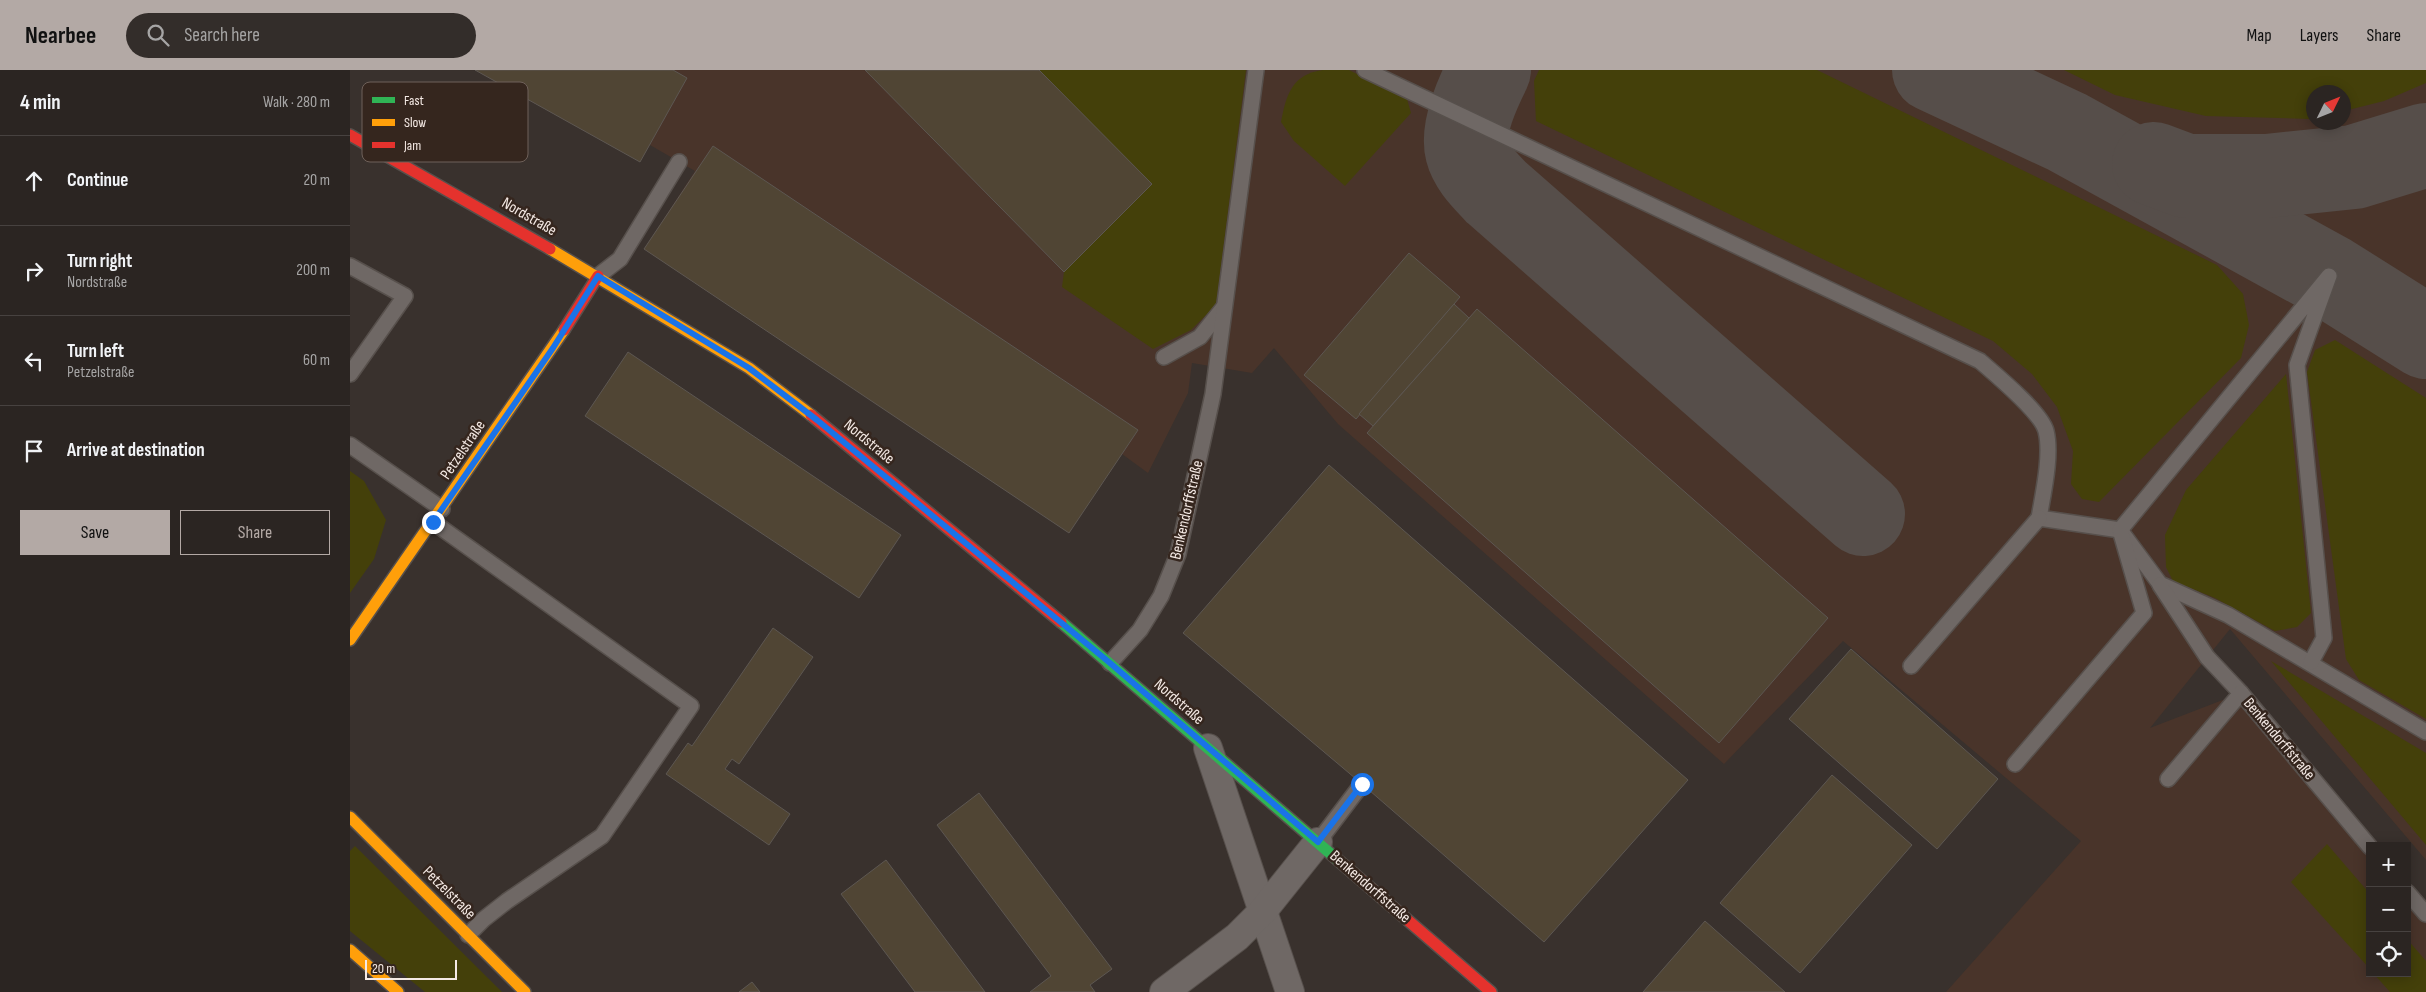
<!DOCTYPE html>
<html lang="en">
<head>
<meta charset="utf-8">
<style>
  body { margin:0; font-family:"Sofia Sans Condensed",sans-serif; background:#332d2a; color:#f1f3f6 }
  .controls { position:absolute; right:15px; bottom:15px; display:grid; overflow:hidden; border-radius:0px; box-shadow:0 2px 12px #0003 }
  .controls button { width:45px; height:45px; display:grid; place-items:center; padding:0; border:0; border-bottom:1px solid #474240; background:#2b2522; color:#f1f3f6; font:25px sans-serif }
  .compass { position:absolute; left:1956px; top:15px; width:45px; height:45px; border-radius:50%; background:#2b2522; box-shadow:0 2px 12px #0003; rotate:47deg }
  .scale { position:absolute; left:15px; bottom:12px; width:92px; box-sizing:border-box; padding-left:5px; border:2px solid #f5eae5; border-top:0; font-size:14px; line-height:18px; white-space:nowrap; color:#f5eae5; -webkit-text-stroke:4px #35261e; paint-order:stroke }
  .stop { position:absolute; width:15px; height:15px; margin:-11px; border:4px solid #1a73e8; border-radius:50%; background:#fff }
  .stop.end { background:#1a73e8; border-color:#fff; box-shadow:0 1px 5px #0008 }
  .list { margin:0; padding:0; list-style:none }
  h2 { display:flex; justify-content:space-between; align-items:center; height:65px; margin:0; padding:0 20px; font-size:21px }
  h2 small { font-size:16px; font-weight:400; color:#a6a5a5 }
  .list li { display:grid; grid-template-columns:32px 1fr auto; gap:15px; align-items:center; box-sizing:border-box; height:90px; padding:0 20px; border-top:1px solid #474240 }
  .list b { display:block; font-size:19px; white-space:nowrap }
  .list p { margin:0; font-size:16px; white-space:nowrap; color:#a6a5a5 }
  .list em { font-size:16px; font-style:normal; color:#a6a5a5 }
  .actions { display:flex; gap:10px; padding:15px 20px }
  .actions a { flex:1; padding:11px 0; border:1px solid #b3a9a5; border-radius:0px; text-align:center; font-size:18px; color:#b3a9a5 }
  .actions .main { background:#b3a9a5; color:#111 }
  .icon { flex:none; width:28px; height:28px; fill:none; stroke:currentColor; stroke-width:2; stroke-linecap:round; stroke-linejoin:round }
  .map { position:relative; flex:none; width:2076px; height:922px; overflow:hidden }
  header { display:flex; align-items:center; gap:30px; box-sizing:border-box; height:70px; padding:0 25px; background:#b3a9a5; color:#111 }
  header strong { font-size:24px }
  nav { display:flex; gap:28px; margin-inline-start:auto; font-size:18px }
  .search { width:350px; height:45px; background:#332d2a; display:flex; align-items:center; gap:12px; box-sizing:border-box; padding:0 18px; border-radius:28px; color:#a6a5a5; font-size:19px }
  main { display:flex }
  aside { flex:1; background:#2b2522 }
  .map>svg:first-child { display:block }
</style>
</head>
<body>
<header>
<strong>Nearbee</strong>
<div class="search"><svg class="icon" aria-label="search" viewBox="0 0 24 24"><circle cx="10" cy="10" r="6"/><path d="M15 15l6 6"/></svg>Search here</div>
<nav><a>Map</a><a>Layers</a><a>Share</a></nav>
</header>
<main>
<aside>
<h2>4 min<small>Walk · 280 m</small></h2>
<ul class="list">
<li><svg class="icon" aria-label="ahead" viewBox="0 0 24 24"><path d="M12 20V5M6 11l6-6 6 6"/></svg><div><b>Continue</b></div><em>20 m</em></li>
<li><svg class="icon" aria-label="right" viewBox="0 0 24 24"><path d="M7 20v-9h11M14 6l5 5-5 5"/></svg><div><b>Turn right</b><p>Nordstraße</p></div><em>200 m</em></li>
<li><svg class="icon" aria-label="left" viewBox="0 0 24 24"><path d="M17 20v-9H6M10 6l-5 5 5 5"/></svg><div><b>Turn left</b><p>Petzelstraße</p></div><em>60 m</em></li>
<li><svg class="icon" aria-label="arrive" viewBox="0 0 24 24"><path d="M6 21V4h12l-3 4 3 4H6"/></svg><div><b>Arrive at destination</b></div></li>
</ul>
<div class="actions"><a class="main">Save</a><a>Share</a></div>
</aside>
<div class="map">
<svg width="2076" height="922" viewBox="0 0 2076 922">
  <rect width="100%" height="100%" fill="#39312d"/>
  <path fill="#49342a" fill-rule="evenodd" d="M125 0H2076V790L1880 559 1800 658 1891 623 2020 777V903H2057V822L2076 844V922H1596L1731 771 1493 571 1374 694 988 354 924 278 902 303 842 293 838 323 798 403 772 384 719 463 294 179 345 101 300 75 290 92ZM1964 22H1994V52H1964Z"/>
  <g fill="#44400a">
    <path d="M689 0H896L866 235 841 260 803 279 712 217 714 202Z"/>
    <path d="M973 0H999L1057 29 1061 43 995 116 944 71 931 52C936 25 942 4 973 0Z"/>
    <path d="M1189 0H1467L1867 195 1893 224 1899 255 1891 288 1749 432 1732 429 1721 414 1723 381 1707 337 1682 304 1643 271 1186 51 1184 11Z"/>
    <path d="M1714 0H2076V13L2034 31 1994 41V22H1964L1963 48 1961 49 1856 46 1765 25Z"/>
    <path d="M1985 270 2076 328V649L2009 610 1996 589 1957 302 1965 280Z"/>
    <path d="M1936 304 1961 543 1947 557 1925 561 1865 528 1823 511 1816 497 1815 465 1836 420Z"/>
    <path d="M0 401 14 411 36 450 24 489 0 523Z"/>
    <path d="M1921 591 2076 683V775Z"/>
    <path d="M1977 774 2020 824V899L1941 812Z"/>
    <path d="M5 776 152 922H75L0 861V781Z"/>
    <path d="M2057 869 2076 891V922H2040L2023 903H2057Z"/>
  </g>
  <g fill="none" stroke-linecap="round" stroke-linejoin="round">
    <g stroke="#564e4a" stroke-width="84">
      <path d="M1139 0C1129 20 1111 58 1117 81 1121 97 1135 110 1146 122L1513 444"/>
      <path d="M1584 0 1717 62 1979 206 2076 267"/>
      <path d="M1804 94 1836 106H1917L2004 97 2076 75"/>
    </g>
  </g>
  <g fill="#504534" stroke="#5d5752">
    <path d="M125 0H323L337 8 290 92Z"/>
    <path d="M515 0H689L802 114 714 202Z"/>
    <path d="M363 76 788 360 719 463 294 179Z"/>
    <path d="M1059 183 1110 227 1006 349 954 305Z"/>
    <path d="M1104 234 1119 248 1023 356 1009 344Z"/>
    <path d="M1127 239 1478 548 1369 673 1017 363Z"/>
    <path d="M278 282 551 465 509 528 235 346Z"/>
    <path d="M979 395 1338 710 1194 872 1012 714 833 563Z"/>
    <path d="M423 558 463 587 389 694 382 689 375 699 440 744 419 775 316 704 338 673 342 676Z"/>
    <path d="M1501 579 1648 709 1587 779 1439 649Z"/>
    <path d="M1482 705 1562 775 1450 903 1370 833Z"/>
    <path d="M629 723 762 899 740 915 745 922H680L701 906 587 755Z"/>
    <path d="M536 790 635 922H565L491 824Z"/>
    <path d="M1355 851 1435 922H1293Z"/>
    <path d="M402 912 410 922H389Z"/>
  </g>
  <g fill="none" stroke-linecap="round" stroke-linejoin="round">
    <g stroke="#57504c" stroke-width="18">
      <g id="lane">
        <path d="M1015 0 1630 291C1646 305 1691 342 1696 361 1702 385 1693 424 1689 448L1770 460 1810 514 1878 545 2076 662"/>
        <path d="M0 196 55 226 0 304"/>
        <path d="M248 206 270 189 329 92"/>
        <path d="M814 287 850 267 874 237"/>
        <path d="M0 375 92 439"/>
        <path d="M83 452 341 636 252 766 157 831 134 849 118 865"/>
        <path d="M1810 515 1857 587 1891 623 2020 777"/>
        <path d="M760 593 790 560 811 526 828 484 863 324 906 0"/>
        <path d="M1561 596 1689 448"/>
        <path d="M1665 694 1794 543 1770 460 1979 206 1947 295 1974 568 1961 592"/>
        <path d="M1818 709 1891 623"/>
        <path d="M968 772 1012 714"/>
        <path d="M2057 822 2076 844"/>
      </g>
    </g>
    <g stroke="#57504c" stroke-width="30">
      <g id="street">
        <path d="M858 678 940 922"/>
        <path d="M814 922 887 867 912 842 968 772"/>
      </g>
    </g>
    <g stroke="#57504c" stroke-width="14">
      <path id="fast" d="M711 552 1003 803"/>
    </g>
    <g stroke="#57504c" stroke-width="14">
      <g id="slow">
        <path d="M200 179 399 298 461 345"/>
        <path d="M0 570 214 260"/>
        <path d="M0 747 175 922"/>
        <path d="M0 880 48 922"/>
      </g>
    </g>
    <g stroke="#57504c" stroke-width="14">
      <g id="jam">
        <path d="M0 65 200 179"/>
        <path d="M214 260 248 206"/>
        <path d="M461 345 711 552"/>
        <path d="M1003 803 1141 922"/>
      </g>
    </g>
    <use href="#lane" stroke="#6f6865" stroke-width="15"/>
    <use href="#street" stroke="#6f6865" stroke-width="28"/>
    <use href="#fast" stroke="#30b455" stroke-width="11"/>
    <use href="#slow" stroke="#ff9f0a" stroke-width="11"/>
    <use href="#jam" stroke="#e5322d" stroke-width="11"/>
  </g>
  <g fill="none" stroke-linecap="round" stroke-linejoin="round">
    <path stroke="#1a73e8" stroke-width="6" d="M83 452 203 278 248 206 399 298 467 350 760 593 968 772 1012 714"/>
  </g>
  <g text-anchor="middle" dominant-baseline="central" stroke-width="5" stroke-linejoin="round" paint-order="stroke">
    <g font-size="16" fill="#f5eae5" stroke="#35261e">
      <text transform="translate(179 147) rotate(30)">Nordstraße</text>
      <text transform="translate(519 372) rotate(40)">Nordstraße</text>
      <text transform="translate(113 380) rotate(-56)">Petzelstraße</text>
      <text transform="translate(837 440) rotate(-77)">Benkendorffstraße</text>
      <text transform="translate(829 632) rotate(41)">Nordstraße</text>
      <text transform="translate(1929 669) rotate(50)">Benkendorffstraße</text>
      <text transform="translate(1020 817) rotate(41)">Benkendorffstraße</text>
      <text transform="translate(99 823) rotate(45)">Petzelstraße</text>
    </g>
  </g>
  <rect x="12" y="12" width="166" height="80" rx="8" fill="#35261e" stroke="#6f615a" stroke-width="1"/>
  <rect x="22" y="27" width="23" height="6" fill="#30b455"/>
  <rect x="22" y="49" width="23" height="7" fill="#ff9f0a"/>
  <rect x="22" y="72" width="23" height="6" fill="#e5322d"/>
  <g font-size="14" fill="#f5eae5">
    <text x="54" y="35">Fast</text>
    <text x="54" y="57">Slow</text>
    <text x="54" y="80">Jam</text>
  </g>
</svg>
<div class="controls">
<button>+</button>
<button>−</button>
<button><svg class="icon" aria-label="locate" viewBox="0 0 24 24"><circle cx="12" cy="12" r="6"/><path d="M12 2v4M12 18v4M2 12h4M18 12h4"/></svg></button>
</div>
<svg class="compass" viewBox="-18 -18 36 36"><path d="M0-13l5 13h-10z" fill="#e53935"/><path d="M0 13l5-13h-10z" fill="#a6a5a5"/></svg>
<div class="scale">20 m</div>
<div class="stop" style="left:1012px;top:714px"></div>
<div class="stop end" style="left:83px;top:452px"></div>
</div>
</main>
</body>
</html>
